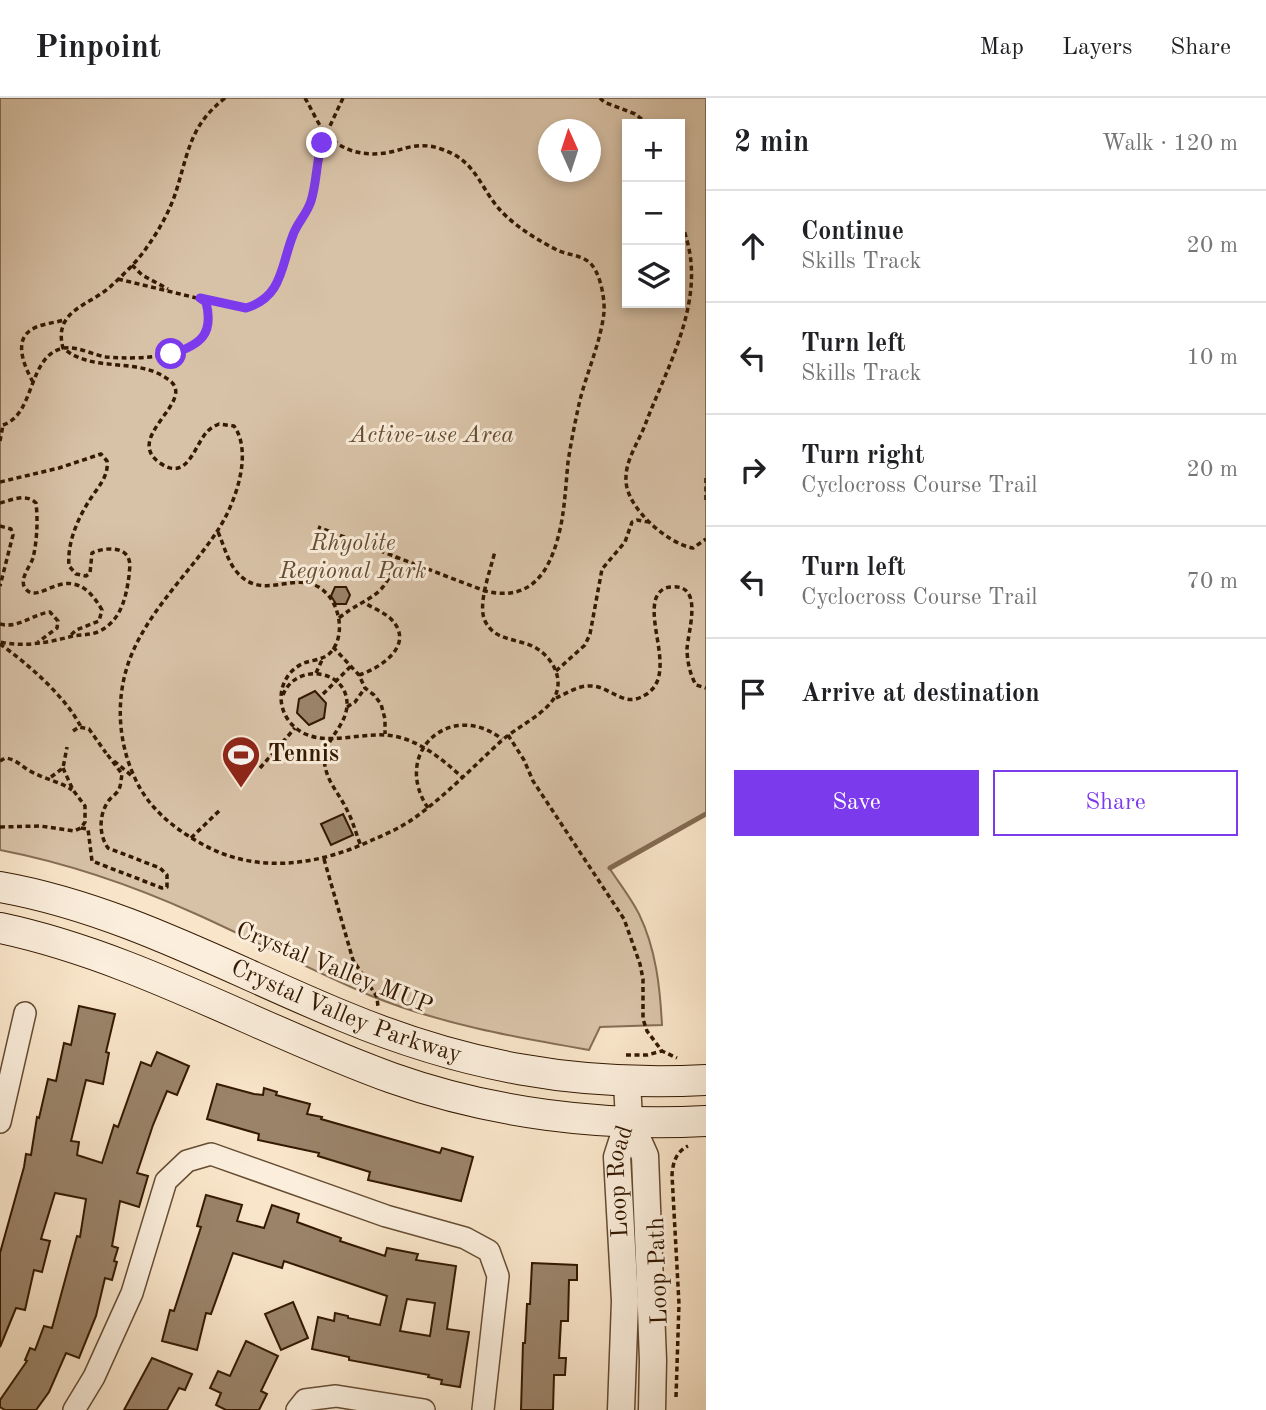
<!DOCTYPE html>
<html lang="en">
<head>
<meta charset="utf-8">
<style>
  body { margin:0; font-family:"Old Standard TT",serif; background:#f2f2f2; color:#202124 }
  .controls { position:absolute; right:21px; top:21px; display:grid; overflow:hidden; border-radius:0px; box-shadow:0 4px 10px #0003 }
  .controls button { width:63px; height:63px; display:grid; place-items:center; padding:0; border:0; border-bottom:2px solid #e0e0e0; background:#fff; color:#202124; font:35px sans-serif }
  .compass { position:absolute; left:538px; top:21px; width:63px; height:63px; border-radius:50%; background:#fff; box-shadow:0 4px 10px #0003; rotate:357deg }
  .stop { position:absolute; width:21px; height:21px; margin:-16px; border:5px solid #7c3aed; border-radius:50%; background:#fff }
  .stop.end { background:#7c3aed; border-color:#fff; box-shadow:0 2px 7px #0008 }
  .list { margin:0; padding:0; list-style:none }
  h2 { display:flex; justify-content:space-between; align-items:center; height:91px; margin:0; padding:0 28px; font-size:30px }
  h2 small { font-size:23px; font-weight:400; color:#757577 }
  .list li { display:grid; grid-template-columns:46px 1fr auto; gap:21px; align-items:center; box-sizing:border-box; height:112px; padding:0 28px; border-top:2px solid #e0e0e0 }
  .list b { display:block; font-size:26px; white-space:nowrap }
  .list p { margin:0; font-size:23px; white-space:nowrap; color:#757577 }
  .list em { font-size:23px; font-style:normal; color:#757577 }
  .actions { display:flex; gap:14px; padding:21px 28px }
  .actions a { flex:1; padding:16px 0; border:2px solid #7c3aed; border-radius:0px; text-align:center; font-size:24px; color:#7c3aed }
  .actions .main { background:#7c3aed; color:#fff }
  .icon { flex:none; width:38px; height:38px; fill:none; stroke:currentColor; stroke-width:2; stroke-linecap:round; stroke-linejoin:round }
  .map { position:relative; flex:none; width:706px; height:1312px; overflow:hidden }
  header { display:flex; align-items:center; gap:42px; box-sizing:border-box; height:98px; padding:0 35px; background:#fff; border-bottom:2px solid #e0e0e0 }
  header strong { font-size:33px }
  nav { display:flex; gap:38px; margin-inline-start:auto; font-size:24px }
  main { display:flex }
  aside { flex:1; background:#fff }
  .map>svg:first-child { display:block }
</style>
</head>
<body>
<header>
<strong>Pinpoint</strong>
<nav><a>Map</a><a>Layers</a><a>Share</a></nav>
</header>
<main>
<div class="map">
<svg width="706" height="1312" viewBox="0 0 706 1312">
  <rect width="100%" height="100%" fill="#f9e5c9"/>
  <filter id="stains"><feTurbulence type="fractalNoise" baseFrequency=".00286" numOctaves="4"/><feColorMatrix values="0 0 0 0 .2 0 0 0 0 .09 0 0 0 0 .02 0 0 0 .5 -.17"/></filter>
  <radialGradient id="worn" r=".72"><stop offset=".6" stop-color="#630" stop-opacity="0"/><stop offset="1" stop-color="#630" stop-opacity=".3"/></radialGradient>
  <path fill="#d8c2a7" stroke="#866e54" stroke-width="2" fill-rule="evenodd" d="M0 0H706V716L610 771C619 785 631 800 639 816 656 851 660 889 662 927L600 929 589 952C514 939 440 926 369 897 310 872 254 842 196 816 134 788 67 765 0 752ZM627 26H680V205H627ZM548 32H590V74H548Z"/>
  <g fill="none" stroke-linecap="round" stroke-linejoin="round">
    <path stroke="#826a50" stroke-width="5" d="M610 770 706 716"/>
  </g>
  <g fill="#9a8369" stroke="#341900" stroke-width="2" fill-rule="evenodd">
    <path d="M335 489H346L350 497 346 506H336L331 498Z"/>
    <path d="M315 593 326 605 324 620 309 627 297 615 299 601Z"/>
    <path d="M343 716 353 737 331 747 321 726Z"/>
    <path d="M79 908 115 916 106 954 109 955 103 986 86 982 71 1043 79 1044 77 1057 102 1065 114 1027 118 1029 141 964 151 968 157 954 189 968 177 997 167 993 153 1027 137 1075 148 1078 139 1109 120 1103 112 1148 118 1150 114 1163 117 1164 112 1182 105 1180 96 1218 79 1260 66 1255 49 1294 36 1312H5L0 1309V1302L27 1263 25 1262 30 1250 35 1252 44 1228 52 1230 77 1138 80 1139 86 1101 55 1095 41 1141 50 1143 42 1174 34 1172 25 1212 16 1210 0 1249V1155L24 1069 26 1056 31 1057 37 1019 39 1020 48 981 56 983 64 945 71 947Z"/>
    <path d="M217 986 254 996 263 997 264 990 277 994 276 997 310 1006 307 1016 322 1019 321 1021 440 1055 442 1050 473 1059 461 1103 368 1082 370 1074 318 1058 319 1055 258 1042 259 1036 207 1021Z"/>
    <path d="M206 1097 242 1107 237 1123 264 1130 272 1107 299 1116 297 1124 341 1140 340 1143 385 1158 387 1150 418 1156 416 1162 456 1168 447 1231 469 1234 460 1289 441 1286 442 1282 428 1279 429 1277 349 1262V1259L312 1251 318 1219 334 1223 335 1215 348 1218V1220L380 1227 387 1198 284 1163 282 1170 233 1155 211 1216 206 1215 197 1252 162 1243 170 1212 174 1213 201 1129 197 1128ZM407 1201 435 1205 430 1238 400 1233Z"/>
    <path d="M532 1165 577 1167V1182H569L568 1223H561L559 1260H566L565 1277H554L553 1312H521L523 1245H525L527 1206H530Z"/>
    <path d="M293 1204 308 1240 281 1252 265 1216Z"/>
    <path d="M246 1243 278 1258 261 1293 267 1296 259 1312H226L216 1307 221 1295 210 1290 218 1273 230 1278Z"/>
    <path d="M152 1260 192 1276 185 1292 179 1290 167 1312H124Z"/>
  </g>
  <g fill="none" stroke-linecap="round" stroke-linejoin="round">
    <g stroke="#654c32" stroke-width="24">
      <g id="minor">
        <path d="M0 1024 25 915"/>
        <path d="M74 1312 94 1279 132 1195 166 1083 187 1063 211 1056 386 1118 465 1140 489 1153 498 1178 483 1312"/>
        <path d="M297 1312 305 1302 336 1298 424 1312"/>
      </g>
    </g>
    <g stroke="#654c32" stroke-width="29">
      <g id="tertiary">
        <path d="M629 1022 645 1058 653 1262 652 1312"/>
        <path id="s1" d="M621 1312 625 1203 617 1059 629 1022 627 984"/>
      </g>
    </g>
    <g stroke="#341900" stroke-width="32">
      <g id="secondary">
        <path id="s2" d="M0 789C120 810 231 872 343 918 463 968 576 989 706 982"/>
        <path d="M0 830C137 859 261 933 392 980 491 1015 601 1029 706 1023"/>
      </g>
    </g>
    <g stroke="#341900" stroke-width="3.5" stroke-dasharray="5 3.5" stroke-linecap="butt">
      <path d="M225 0C192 26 189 50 178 87 172 109 160 131 147 149 137 164 123 177 110 189 88 208 53 213 63 250 93 276 138 258 169 282 198 303 122 339 160 365 187 384 194 349 206 335 209 331 214 328 219 326L234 328C254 356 234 409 216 435 187 478 145 516 128 566 116 602 118 643 134 678 147 709 173 730 202 746 255 776 316 768 370 743 384 737 400 730 413 721 445 698 471 671 499 645 514 630 549 615 556 596 563 578 551 559 536 550 519 540 495 544 485 523 477 506 491 471 495 453"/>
      <path d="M305 0C311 10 316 22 323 32 341 55 368 60 395 53 411 48 425 45 441 51 479 63 480 94 506 118 521 132 541 144 559 153 569 157 580 157 589 164 600 173 605 200 604 214 601 244 586 276 579 306 575 325 571 344 568 364 566 385 565 406 561 427 552 469 535 505 485 493L318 429"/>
      <path d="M600 0 604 4 635 16 648 26"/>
      <path d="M680 118C684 133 690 149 691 165 696 220 664 277 645 327 638 345 625 363 626 382 626 410 668 446 693 450L706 441"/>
      <path d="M132 167 142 177 168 191"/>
      <path d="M118 181 238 210 255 208 275 190 285 167 293 136 311 101 322 45 343 0"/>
      <path d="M33 284C25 270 13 243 31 232 39 226 54 225 64 222"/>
      <path d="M3 327C36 316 27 257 64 250 78 248 93 257 106 259 141 262 231 261 205 203"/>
      <path d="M0 343 3 327"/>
      <path d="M706 380V402"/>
      <path d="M0 384 59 370 101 356 107 363C109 379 97 390 89 403 77 422 67 446 69 468L76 476 86 478 90 475 92 455C102 450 125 447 129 462 131 467 129 473 129 478 126 500 121 522 100 533 90 538 79 536 69 539 47 545 22 549 0 544"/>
      <path d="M0 405C12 402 26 395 36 405 38 422 37 443 33 460 30 469 19 481 25 490 40 511 70 455 102 512L99 523 76 532 71 537"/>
      <path d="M0 428 11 431 13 437 0 488"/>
      <path d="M218 434C224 447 227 462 236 473 264 508 300 465 328 497 341 512 345 541 329 556 322 562 312 562 304 565 281 575 274 603 289 623 312 653 353 635 385 637 416 639 441 660 463 680"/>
      <path d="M339 520C369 496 384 503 397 459"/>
      <path d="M0 526C18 531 33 516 50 514L58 523 57 530 38 544"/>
      <path d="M0 546C27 565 66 599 81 629"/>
      <path d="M333 549 359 577 365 590 374 597 381 606 385 621V636"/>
      <path d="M556 573 585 547 590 536 602 471 625 444 632 424 637 422 648 424"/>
      <path d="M316 575 322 562"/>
      <path d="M359 577C381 570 417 546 390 520 383 514 373 510 365 505"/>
      <path d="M323 596 351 568"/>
      <path d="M283 597C295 564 349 571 347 608 345 632 321 642 325 668 328 685 340 697 347 712 353 723 356 736 361 748"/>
      <path d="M556 600C567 595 579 587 591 588 607 588 621 605 636 601 682 587 646 530 656 500 659 493 664 489 672 489 704 486 688 533 687 551 687 562 690 577 696 587L706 590"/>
      <path d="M347 609 355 604 365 590"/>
      <path d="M73 633 79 629 89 631 106 655"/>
      <path d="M508 637 524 662 533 683 624 821 640 866 643 881V921L647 933 662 953 677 960"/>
      <path d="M0 663 5 660C16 661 21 668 30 673 44 681 59 683 72 692"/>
      <path d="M114 663 132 678"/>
      <path d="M260 670 295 630"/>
      <path d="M51 679 63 670 67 649"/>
      <path d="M428 710C391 655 450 601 502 641"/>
      <path d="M0 729 40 728 74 733 81 730 85 724V708L73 692 63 670"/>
      <path d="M81 730 88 731 92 763 162 790 167 789V777L160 770 108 750C98 736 99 714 110 701 113 698 116 696 118 693 121 689 121 681 122 676L107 656"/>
      <path d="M191 740 221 711"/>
      <path d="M324 761 353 862 377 899 378 909"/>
      <path d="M626 957H647L662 953"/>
      <path d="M676 1299 679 1206 672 1077C673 1064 676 1054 688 1048"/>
    </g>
    <use href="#minor" stroke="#fbeedc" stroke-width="21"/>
    <use href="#tertiary" stroke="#fbeedc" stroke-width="26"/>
    <use href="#secondary" stroke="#fbeedc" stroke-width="30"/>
  </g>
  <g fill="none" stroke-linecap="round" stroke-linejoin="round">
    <path stroke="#7c3aed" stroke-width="9" d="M171 256C201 247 214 236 206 204L200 200 246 210C283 199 281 167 293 137 297 125 307 116 311 103 317 84 316 64 322 45"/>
  </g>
  <defs>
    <g id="stadium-pin" transform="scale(2.0125)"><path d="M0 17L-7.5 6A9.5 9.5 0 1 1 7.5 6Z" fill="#8f2418" stroke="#fbeedc"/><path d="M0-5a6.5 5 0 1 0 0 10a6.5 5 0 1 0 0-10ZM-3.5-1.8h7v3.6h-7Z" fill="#fff"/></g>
  </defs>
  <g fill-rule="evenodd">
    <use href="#stadium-pin" x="241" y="657"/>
  </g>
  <g text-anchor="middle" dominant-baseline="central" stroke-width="6" stroke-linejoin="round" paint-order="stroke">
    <g font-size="24" font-style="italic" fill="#654c32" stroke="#fbeedc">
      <text x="432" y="338">Active-use Area</text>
      <text x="353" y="446">Rhyolite<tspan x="353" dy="28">Regional Park</tspan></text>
    </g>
    <g font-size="24" font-weight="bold" fill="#341900" stroke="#fbeedc" text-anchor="start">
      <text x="268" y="657">Tennis</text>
    </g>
    <g font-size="24" fill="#341900" stroke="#fbeedc">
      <text transform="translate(334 871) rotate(22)">Crystal Valley MUP</text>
      <text stroke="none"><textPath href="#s2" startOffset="369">Crystal Valley Parkway</textPath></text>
      <text stroke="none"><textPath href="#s1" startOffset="229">Loop Road</textPath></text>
      <text transform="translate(659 1173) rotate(-92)">Loop Path</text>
    </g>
  </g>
  <rect width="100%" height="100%" filter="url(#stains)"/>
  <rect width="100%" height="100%" fill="url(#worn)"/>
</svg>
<div class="controls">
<button>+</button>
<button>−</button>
<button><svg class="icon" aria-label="layers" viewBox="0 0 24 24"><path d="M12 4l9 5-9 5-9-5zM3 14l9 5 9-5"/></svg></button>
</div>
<svg class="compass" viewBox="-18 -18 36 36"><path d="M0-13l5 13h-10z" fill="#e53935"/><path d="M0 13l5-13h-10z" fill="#757577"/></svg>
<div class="stop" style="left:171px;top:256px"></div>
<div class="stop end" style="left:322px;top:45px"></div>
</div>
<aside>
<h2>2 min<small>Walk · 120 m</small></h2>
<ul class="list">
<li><svg class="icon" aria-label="ahead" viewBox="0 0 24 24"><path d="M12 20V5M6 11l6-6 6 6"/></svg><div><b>Continue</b><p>Skills Track</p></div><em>20 m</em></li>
<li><svg class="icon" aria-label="left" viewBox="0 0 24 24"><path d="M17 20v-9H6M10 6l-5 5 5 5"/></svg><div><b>Turn left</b><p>Skills Track</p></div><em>10 m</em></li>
<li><svg class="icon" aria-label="right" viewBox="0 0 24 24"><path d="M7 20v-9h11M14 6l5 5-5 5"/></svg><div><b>Turn right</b><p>Cyclocross Course Trail</p></div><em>20 m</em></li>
<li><svg class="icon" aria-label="left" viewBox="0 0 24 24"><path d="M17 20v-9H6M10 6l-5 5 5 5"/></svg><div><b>Turn left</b><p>Cyclocross Course Trail</p></div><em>70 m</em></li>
<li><svg class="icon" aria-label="arrive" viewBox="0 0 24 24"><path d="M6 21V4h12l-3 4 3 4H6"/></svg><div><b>Arrive at destination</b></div></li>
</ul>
<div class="actions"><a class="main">Save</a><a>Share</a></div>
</aside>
</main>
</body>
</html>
